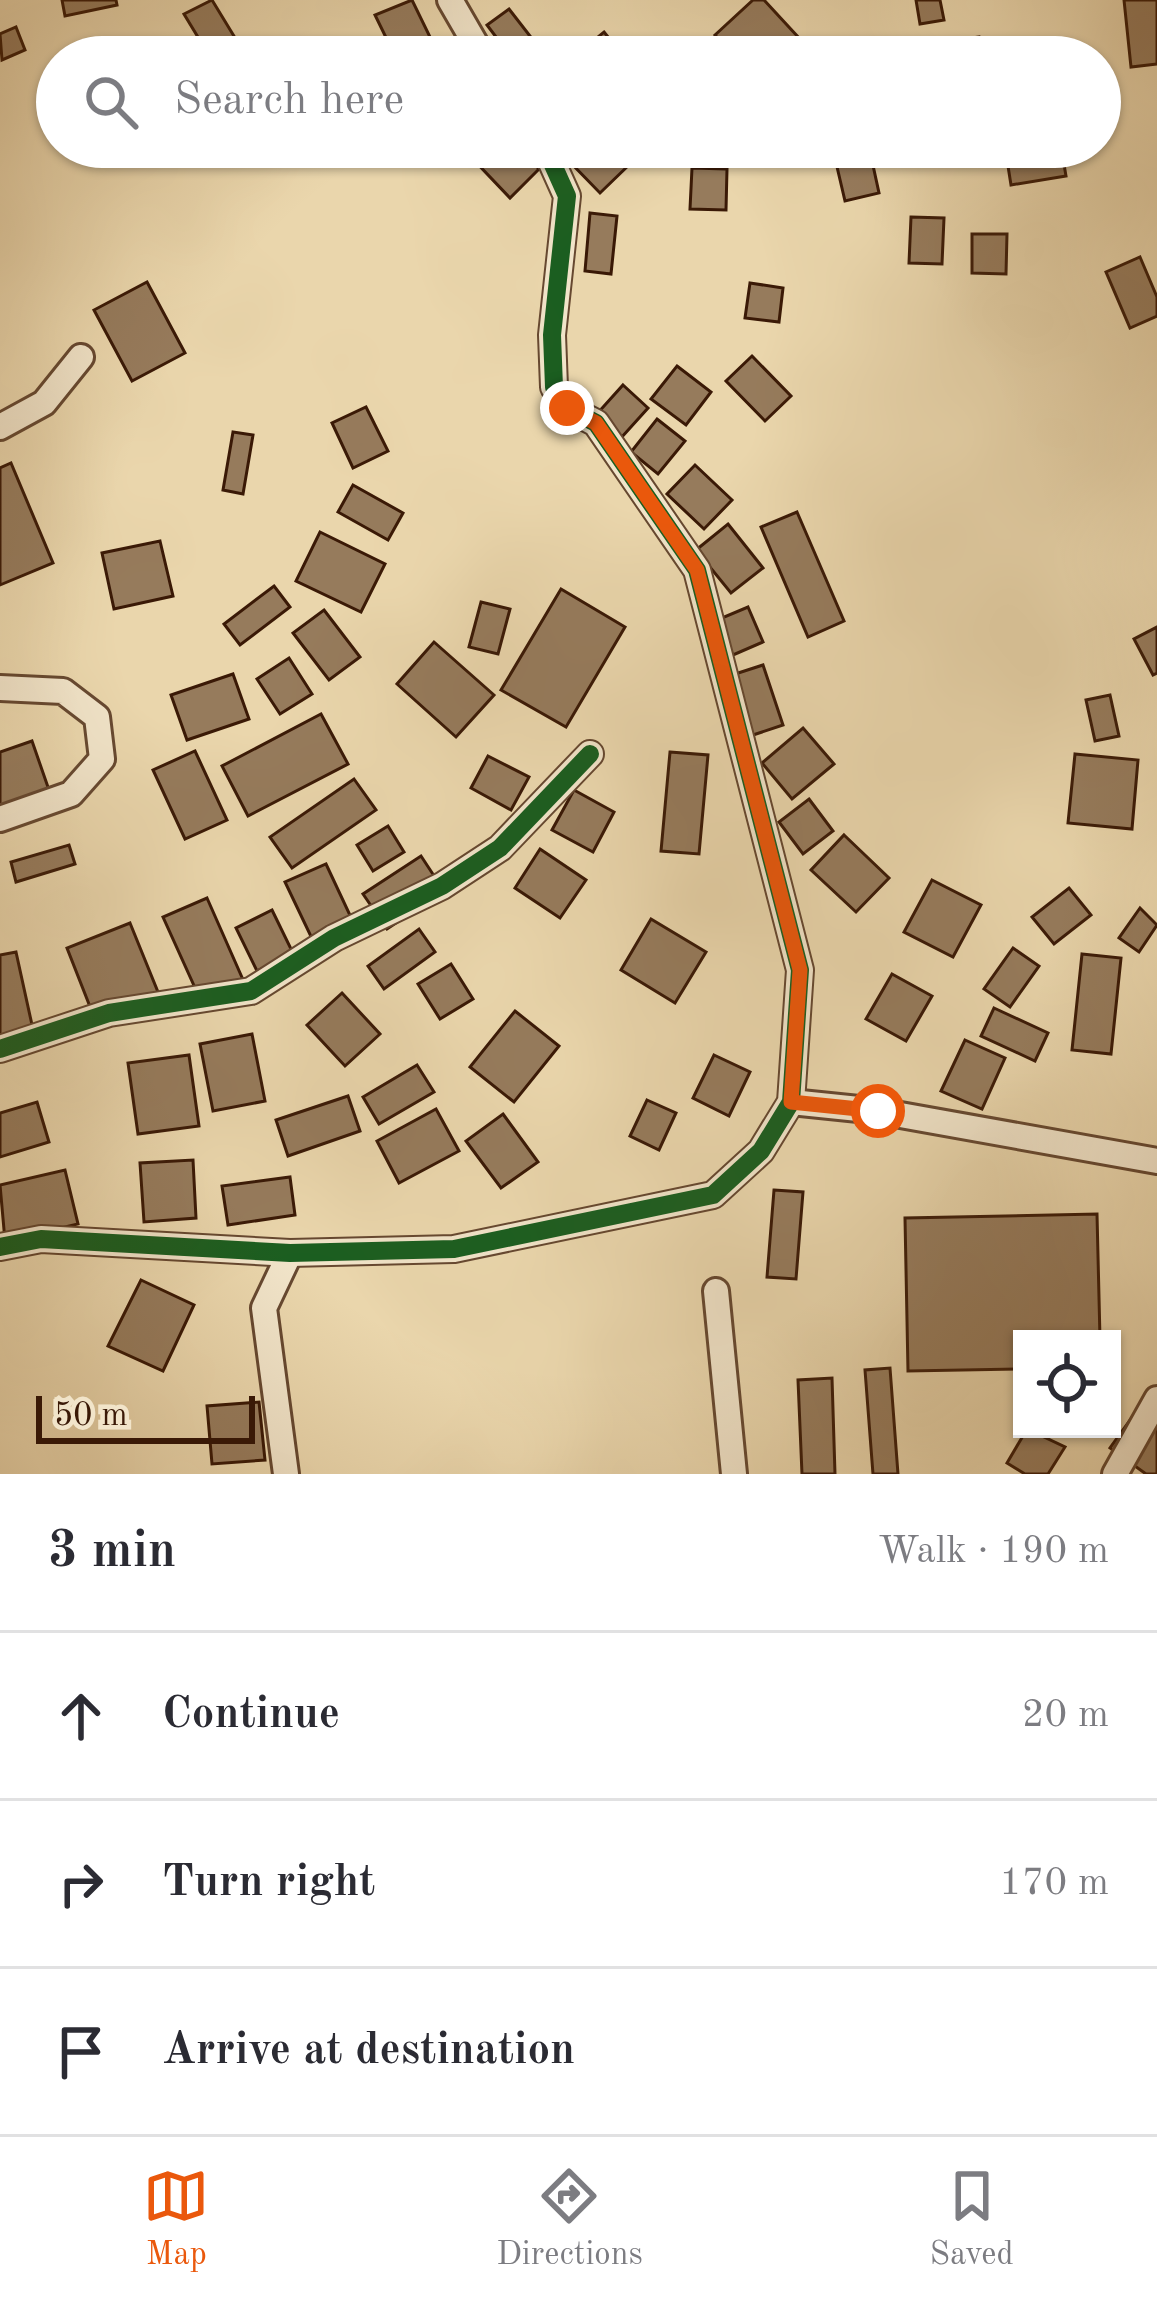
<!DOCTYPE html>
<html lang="en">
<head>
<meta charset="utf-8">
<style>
  body { margin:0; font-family:"Old Standard TT",serif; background:#f7f7f7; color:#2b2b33 }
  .controls { position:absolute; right:36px; bottom:36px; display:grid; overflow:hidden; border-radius:0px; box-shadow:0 3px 9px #0004 }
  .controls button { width:108px; height:108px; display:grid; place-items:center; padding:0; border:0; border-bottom:3px solid #e1e1e2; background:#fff; color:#2b2b33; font:60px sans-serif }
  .scale { position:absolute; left:36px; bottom:30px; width:219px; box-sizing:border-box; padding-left:12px; border:6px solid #3a1906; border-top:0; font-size:33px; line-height:42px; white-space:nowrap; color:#3a1906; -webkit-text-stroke:9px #f1e4c9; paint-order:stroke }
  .stop { position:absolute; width:36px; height:36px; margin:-27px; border:9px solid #ea580c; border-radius:50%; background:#fff }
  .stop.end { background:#ea580c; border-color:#fff; box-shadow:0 3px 12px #0008 }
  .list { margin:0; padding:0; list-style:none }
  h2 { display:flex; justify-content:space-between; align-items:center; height:156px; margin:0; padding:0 48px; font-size:51px }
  h2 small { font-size:39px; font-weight:400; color:#7c7c81 }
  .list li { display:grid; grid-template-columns:78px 1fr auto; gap:36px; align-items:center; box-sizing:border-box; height:168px; padding:0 48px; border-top:3px solid #e1e1e2 }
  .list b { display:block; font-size:45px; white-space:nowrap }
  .list em { font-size:39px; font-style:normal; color:#7c7c81 }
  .icon { flex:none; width:66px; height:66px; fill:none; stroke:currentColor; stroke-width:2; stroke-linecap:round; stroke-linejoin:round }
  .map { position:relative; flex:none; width:1157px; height:1474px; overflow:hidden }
  .search { position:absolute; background:#fff; box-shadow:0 3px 9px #0004; left:36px; right:36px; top:36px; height:132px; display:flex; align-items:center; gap:30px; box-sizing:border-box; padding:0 42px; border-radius:66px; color:#7c7c81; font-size:45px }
  .sheet { height:660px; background:#fff }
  nav { display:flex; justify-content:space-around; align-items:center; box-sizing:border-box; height:168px; border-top:3px solid #e1e1e2; background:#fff; font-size:33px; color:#7c7c81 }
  nav a { display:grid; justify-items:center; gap:6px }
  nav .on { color:#ea580c }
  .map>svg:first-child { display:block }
</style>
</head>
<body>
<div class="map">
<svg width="1157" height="1474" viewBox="0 0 1157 1474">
  <rect width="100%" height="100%" fill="#ead6ac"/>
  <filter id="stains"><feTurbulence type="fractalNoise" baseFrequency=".00167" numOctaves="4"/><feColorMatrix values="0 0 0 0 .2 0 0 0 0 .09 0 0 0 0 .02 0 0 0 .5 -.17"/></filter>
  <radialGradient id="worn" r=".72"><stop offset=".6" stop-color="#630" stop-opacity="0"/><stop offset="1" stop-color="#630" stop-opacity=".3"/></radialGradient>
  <g fill="#967b5c" stroke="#3a1906" stroke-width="3">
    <path d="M62 0H116L117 5 65 16Z"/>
    <path d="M212 0 240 46 222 57H210L184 14Z"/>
    <path d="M412 0 431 39 395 56 375 15Z"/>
    <path d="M753 0H764L811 51 805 57H735L715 35Z"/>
    <path d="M916 0H940L944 20 920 24Z"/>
    <path d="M1124 0H1157V64L1131 67Z"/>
    <path d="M509 9 530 36 508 53 487 25Z"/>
    <path d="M16 27 25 50 2 60 0 34Z"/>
    <path d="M604 32 624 57H587L582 50Z"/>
    <path d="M979 37 982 57H961L958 40Z"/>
    <path d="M548 40 559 50 552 57H531Z"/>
    <path d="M939 45 941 57H908L907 50Z"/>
    <path d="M481 147H519L539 169 510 198 471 157Z"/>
    <path d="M584 147H617L632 162 600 193 569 161Z"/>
    <path d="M869 147 879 193 845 201 834 154Z"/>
    <path d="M1005 147H1061L1066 176 1011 185Z"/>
    <path d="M692 168 727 169 726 210 690 209Z"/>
    <path d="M590 213 617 216 611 274 585 271Z"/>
    <path d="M911 217 944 218 942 264 909 263Z"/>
    <path d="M972 234H1007L1006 274 972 273Z"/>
    <path d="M1140 257 1157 297V316L1130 328 1106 272Z"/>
    <path d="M147 282 185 353 132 381 94 310Z"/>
    <path d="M750 283 783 288 779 322 745 318Z"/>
    <path d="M752 356 791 396 765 421 726 381Z"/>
    <path d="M677 366 711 392 686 425 651 399Z"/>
    <path d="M623 385 648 408 621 438 595 416Z"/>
    <path d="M366 407 388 451 353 468 332 423Z"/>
    <path d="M657 419 685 441 658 474 631 452Z"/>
    <path d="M233 432 253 435 243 494 223 490Z"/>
    <path d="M11 463 53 563 0 585V468Z"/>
    <path d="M695 465 732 500 704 529 667 494Z"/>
    <path d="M353 485 403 513 388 540 338 512Z"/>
    <path d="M797 512 844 621 808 637 761 527Z"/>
    <path d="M728 524 763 568 731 593 696 550Z"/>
    <path d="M320 532 385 564 361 612 296 581Z"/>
    <path d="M160 541 173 596 114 609 102 553Z"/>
    <path d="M274 586 290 607 240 645 224 624Z"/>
    <path d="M561 589 625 627 566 727 501 690Z"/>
    <path d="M481 602 510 609 498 654 469 647Z"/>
    <path d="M748 607 763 642 733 655 717 620Z"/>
    <path d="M324 610 360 657 329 680 293 633Z"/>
    <path d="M1157 627V673L1153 675 1134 639Z"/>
    <path d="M434 642 494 695 456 737 397 684Z"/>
    <path d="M289 658 312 694 280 714 257 679Z"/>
    <path d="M763 665 783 725 753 735 732 675Z"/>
    <path d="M233 674 249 719 187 740 171 695Z"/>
    <path d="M1110 695 1119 736 1095 741 1086 700Z"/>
    <path d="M321 714 348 764 248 816 222 766Z"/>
    <path d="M803 728 834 764 792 799 762 763Z"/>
    <path d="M32 741 49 790 0 806V752Z"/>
    <path d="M195 751 227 820 185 839 153 770Z"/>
    <path d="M670 752 708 755 699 854 661 851Z"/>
    <path d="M1075 754 1138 760 1132 829 1068 823Z"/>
    <path d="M488 756 529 777 511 810 471 788Z"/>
    <path d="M354 779 376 810 292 868 270 837Z"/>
    <path d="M574 790 614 812 593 852 552 830Z"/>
    <path d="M809 799 833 831 803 854 779 822Z"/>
    <path d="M388 826 404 852 373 871 357 845Z"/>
    <path d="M844 835 889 878 856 912 811 870Z"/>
    <path d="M69 845 75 864 16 882 11 862Z"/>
    <path d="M540 849 586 880 560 918 515 888Z"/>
    <path d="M421 856 444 891 387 929 363 894Z"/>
    <path d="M326 864 356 928 316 947 285 882Z"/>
    <path d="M932 880 981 905 953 957 904 932Z"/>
    <path d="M1069 888 1091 915 1054 944 1032 917Z"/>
    <path d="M207 898 244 982 201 1001 163 917Z"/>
    <path d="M1140 908 1157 925 1139 952 1119 938Z"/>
    <path d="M272 910 293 953 257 971 236 928Z"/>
    <path d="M651 919 706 952 675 1003 621 970Z"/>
    <path d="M130 923 160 997 96 1022 67 948Z"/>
    <path d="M419 929 435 952 384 989 368 966Z"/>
    <path d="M1013 948 1039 966 1010 1007 984 989Z"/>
    <path d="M16 952 34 1034 0 1042V955Z"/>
    <path d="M1082 954 1121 958 1111 1054 1072 1050Z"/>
    <path d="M451 964 473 999 440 1019 418 984Z"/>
    <path d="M892 974 932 996 906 1041 866 1019Z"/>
    <path d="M342 993 380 1034 345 1066 307 1025Z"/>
    <path d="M994 1008 1048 1033 1035 1061 981 1036Z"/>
    <path d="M515 1011 559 1046 514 1102 470 1067Z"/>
    <path d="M252 1034 265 1101 213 1111 200 1044Z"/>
    <path d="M965 1040 1005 1058 982 1109 941 1091Z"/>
    <path d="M189 1055 199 1126 138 1134 128 1063Z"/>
    <path d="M714 1055 750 1072 729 1116 693 1098Z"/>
    <path d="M417 1065 434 1092 379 1124 363 1097Z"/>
    <path d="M348 1096 360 1131 288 1156 276 1120Z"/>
    <path d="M647 1100 676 1113 659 1150 630 1136Z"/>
    <path d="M37 1102 49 1142 0 1157V1113Z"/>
    <path d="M436 1109 459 1151 399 1183 377 1141Z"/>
    <path d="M503 1114 538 1162 501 1188 466 1141Z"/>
    <path d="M193 1160 196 1218 144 1222 140 1163Z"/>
    <path d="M65 1170 78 1224 5 1241 0 1185Z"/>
    <path d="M290 1177 295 1215 228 1225 222 1186Z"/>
    <path d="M774 1190 803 1192 796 1279 767 1277Z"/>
    <path d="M1097 1214 1100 1339H1022V1369L908 1371 905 1218Z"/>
    <path d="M141 1280 194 1305 163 1371 108 1346Z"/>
    <path d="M890 1368 898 1474H873L865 1370Z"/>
    <path d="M832 1378 835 1474H802L798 1380Z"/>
    <path d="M259 1402 265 1460 212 1464 207 1406Z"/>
    <path d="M1138 1409 1157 1422V1474H1146L1110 1448Z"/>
    <path d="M1027 1429 1065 1447 1048 1474H1025L1007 1463Z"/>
  </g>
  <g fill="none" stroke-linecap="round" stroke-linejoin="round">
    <g stroke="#664830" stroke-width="30">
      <g id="minor">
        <path d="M450 0 483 57"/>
        <path d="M0 427 44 403 81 357"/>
        <path d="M0 688 63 691 97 717 102 759 71 794 0 819"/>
        <path d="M0 1049 109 1013 251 991 334 938 442 886 500 848 590 754"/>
        <path d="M791 1102 878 1111 1157 1161"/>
        <path d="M0 1247 41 1239 290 1253 454 1249 713 1195 761 1151 791 1102 800 970 697 570 596 423 567 408 554 387 552 335 567 196 545 147"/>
        <path d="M716 1291 734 1474"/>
        <path d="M286 1474 264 1308 290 1253"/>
        <path d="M1115 1474 1157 1399"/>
      </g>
    </g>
    <use href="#minor" stroke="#f1e4c9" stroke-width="24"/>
    <g stroke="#f1e4c9" stroke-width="26">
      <g id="cycleway">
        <path d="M0 1049 109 1013 251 991 334 938 442 886 500 848 590 754"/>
        <path d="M0 1247 41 1239 290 1253 454 1249 713 1195 761 1151 791 1102 800 970 697 570 596 423 567 408 554 387 552 335 567 196 545 147"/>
      </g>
    </g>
    <use href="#cycleway" stroke="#1b5e20" stroke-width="18"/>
  </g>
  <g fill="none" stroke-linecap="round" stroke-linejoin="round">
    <path stroke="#ea580c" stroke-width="15" d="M567 408 596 423 697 570 800 970 791 1102 878 1111"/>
  </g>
  <rect width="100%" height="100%" filter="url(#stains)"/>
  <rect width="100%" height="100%" fill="url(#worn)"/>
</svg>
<div class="controls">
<button><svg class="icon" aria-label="locate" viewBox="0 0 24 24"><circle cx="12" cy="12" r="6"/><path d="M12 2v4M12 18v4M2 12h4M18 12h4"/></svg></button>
</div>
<div class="scale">50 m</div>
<div class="stop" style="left:878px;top:1111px"></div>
<div class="stop end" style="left:567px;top:408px"></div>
<div class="search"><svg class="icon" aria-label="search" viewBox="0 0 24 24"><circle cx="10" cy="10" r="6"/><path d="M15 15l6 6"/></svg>Search here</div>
</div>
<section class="sheet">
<h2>3 min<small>Walk · 190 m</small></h2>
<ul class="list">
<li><svg class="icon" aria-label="ahead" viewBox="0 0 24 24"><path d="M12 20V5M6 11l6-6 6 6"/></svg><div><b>Continue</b></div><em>20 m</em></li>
<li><svg class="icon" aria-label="right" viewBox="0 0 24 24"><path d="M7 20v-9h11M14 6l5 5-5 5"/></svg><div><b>Turn right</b></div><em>170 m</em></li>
<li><svg class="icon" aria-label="arrive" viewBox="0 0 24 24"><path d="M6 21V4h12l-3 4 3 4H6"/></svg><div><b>Arrive at destination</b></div></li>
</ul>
</section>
<nav>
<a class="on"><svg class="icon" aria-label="map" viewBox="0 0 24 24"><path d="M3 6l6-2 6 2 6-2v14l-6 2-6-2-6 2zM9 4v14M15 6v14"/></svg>Map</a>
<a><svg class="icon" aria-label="directions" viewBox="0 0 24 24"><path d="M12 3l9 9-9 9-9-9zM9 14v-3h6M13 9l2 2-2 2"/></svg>Directions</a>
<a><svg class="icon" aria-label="saved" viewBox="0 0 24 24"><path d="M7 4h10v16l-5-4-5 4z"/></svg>Saved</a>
</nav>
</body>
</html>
